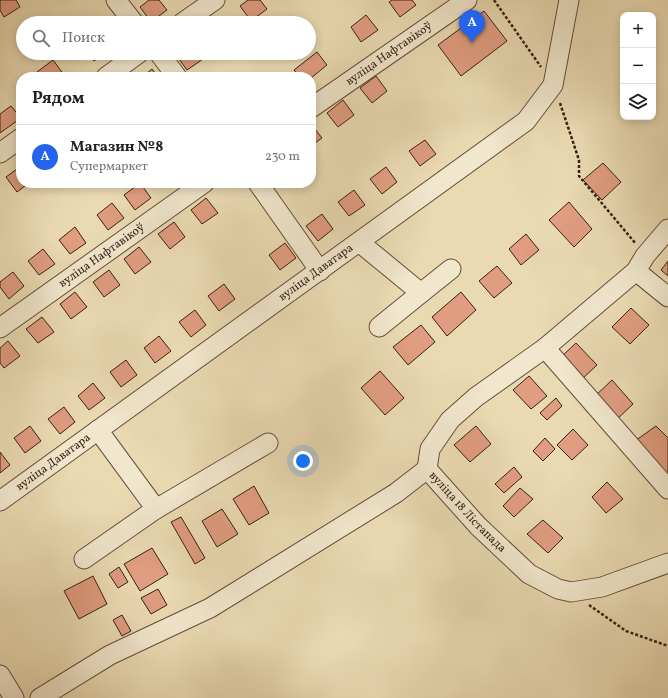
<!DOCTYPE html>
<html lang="ru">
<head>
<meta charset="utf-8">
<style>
  body { margin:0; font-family:Vollkorn,serif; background:#f2f2f2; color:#202124 }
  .controls { position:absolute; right:12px; top:12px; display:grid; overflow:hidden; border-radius:8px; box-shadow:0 2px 10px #0003 }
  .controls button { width:36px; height:36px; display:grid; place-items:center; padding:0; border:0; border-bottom:1px solid #e0e0e0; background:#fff; color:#202124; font:20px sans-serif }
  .you { position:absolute; left:303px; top:461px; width:14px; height:14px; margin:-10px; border:3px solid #fff; border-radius:50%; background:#1a73e8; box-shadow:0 0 0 6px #1a73e833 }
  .badge { display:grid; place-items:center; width:26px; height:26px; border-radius:50%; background:#2563eb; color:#fff; font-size:13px; font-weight:700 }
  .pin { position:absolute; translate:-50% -33px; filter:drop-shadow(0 1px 2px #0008) }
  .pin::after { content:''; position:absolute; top:21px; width:14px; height:12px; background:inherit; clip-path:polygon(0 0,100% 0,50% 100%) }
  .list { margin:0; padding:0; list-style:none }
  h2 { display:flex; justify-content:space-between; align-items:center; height:52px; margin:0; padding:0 16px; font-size:17px }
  h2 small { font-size:13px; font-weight:400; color:#757577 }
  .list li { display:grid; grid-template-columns:26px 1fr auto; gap:12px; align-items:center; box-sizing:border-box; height:64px; padding:0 16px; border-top:1px solid #e0e0e0 }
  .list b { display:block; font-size:15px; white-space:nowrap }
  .list p { margin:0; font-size:13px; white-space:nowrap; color:#757577 }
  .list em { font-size:13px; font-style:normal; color:#757577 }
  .icon { flex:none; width:22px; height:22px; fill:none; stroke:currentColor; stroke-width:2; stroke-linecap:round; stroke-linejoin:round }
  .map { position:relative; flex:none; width:668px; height:698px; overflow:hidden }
  .search { position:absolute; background:#fff; box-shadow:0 2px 10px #0003; left:16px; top:16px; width:300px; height:44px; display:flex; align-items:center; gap:10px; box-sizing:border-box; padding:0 14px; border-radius:22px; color:#757577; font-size:15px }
  .panel { position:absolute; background:#fff; box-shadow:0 2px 10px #0003; left:16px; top:72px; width:300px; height:116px; border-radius:16px }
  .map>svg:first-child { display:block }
</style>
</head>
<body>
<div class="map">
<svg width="668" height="698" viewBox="0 0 668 698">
  <rect width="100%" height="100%" fill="#eadab2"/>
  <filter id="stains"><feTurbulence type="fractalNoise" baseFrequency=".005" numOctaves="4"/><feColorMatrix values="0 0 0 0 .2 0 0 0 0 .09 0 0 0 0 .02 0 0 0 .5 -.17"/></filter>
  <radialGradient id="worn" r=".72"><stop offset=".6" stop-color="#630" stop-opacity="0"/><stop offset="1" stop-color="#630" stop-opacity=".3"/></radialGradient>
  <g fill="#e09d80" stroke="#392015">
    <path d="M0 0H16L20 7 4 17 0 10Z"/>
    <path d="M149 0H159L167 10 151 22 140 7Z"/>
    <path d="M248 0H260L267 9 251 21 240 6Z"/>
    <path d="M392 0H412L416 5 400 17 389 2Z"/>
    <path d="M484 11 507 41 461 76 438 45Z"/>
    <path d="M366 15 378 30 361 42 351 27Z"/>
    <path d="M317 52 327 65 311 78 300 77 294 70Z"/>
    <path d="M88 53H104L94 61Z"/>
    <path d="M179 53H199L203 59 187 70 176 55Z"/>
    <path d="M53 60 64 75 61 77H40L37 72Z"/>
    <path d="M152 69 158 77H142Z"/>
    <path d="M376 76 387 91 372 103 360 88Z"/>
    <path d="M343 100 354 115 338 127 327 113Z"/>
    <path d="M11 106 21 118 0 133V114Z"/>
    <path d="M311 124 322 138 311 146Z"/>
    <path d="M425 140 436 154 420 166 409 151Z"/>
    <path d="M603 163 621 182 602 200 583 180Z"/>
    <path d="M21 166V183H29L17 192 6 177Z"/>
    <path d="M386 167 397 182 382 194 370 179Z"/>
    <path d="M140 183 151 198 135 210 124 195Z"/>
    <path d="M354 190 365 205 349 216 338 202Z"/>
    <path d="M206 198 218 213 202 224 191 210Z"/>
    <path d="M569 202 592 229 574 247 549 220Z"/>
    <path d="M112 203 124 218 108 230 97 215Z"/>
    <path d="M322 214 333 229 318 241 306 226Z"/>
    <path d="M174 222 185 237 170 249 158 234Z"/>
    <path d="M75 227 86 243 70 254 59 240Z"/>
    <path d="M526 234 539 250 521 265 509 249Z"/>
    <path d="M285 243 296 258 280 270 269 255Z"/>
    <path d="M139 247 151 262 135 274 124 259Z"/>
    <path d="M43 249 55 264 39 275 28 261Z"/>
    <path d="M668 261V276L661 270Z"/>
    <path d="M497 266 512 283 494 298 479 281Z"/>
    <path d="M109 270 120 285 104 297 93 282Z"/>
    <path d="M13 272 24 286 9 299 0 287V282Z"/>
    <path d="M224 284 235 299 219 311 208 296Z"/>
    <path d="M75 292 87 307 71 319 60 304Z"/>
    <path d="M461 292 476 310 447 336 432 317Z"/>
    <path d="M631 308 649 325 630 344 612 327Z"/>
    <path d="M195 310 206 325 191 337 179 322Z"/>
    <path d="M42 317 54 332 38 343 26 329Z"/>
    <path d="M421 325 435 342 408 365 393 347Z"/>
    <path d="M159 336 171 351 155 363 144 348Z"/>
    <path d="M8 341 20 356 4 368 0 363V348Z"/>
    <path d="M576 343 597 365 581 380 561 357Z"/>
    <path d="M126 360 137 375 121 387 110 372Z"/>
    <path d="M380 371 404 398 385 415 361 388Z"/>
    <path d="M529 376 547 396 531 409 513 390Z"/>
    <path d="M612 380 633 404 614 422 593 398Z"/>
    <path d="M93 383 105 398 89 410 78 396Z"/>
    <path d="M556 398 562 406 547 420 540 413Z"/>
    <path d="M64 407 75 422 60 434 48 419Z"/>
    <path d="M30 426 41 441 25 453 14 438Z"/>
    <path d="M476 426 491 444 470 462 454 445Z"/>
    <path d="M656 426 668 438V476L635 441Z"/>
    <path d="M573 429 588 445 572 460 557 445Z"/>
    <path d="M545 438 555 449 543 461 533 451Z"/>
    <path d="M0 452 10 465 0 473Z"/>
    <path d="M514 467 522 477 504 493 495 484Z"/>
    <path d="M607 482 623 499 606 513 592 497Z"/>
    <path d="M254 486 269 513 249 525 233 499Z"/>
    <path d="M520 488 533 499 514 517 503 506Z"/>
    <path d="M222 509 238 534 217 547 202 521Z"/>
    <path d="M181 517 205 558 195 564 171 522Z"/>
    <path d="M543 520 563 538 548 553 527 534Z"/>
    <path d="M152 548 168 574 140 591 124 564Z"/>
    <path d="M119 567 128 582 118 588 109 574Z"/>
    <path d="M93 576 107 604 79 619 64 591Z"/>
    <path d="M158 589 167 605 151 614 141 598Z"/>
    <path d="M122 615 131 631 122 636 113 620Z"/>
  </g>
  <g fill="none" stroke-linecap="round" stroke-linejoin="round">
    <g stroke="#654e3c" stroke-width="21">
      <g id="minor">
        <path d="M116 0 134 23"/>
        <path d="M182 23 215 0"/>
        <path d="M159 53 177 77"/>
        <path d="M106 77 139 53"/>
        <path id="s1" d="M311 108 467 0"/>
        <path d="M0 153 21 138"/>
        <path d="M258 183 320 271"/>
        <path d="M359 242 421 293 451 269"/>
        <path d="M636 271 668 297"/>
        <path d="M379 327 421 293"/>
        <path id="s2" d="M0 328 204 183"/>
        <path d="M545 348 668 489"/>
        <path d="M427 469 430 449 450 420 476 397 545 348 636 271 645 256 668 229"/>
        <path id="s3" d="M427 469 478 526 529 574 558 589 571 592 602 587 668 563"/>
        <path id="s4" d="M0 501 526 121 553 85 569 0"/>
        <path d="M156 509 268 443"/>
        <path d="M84 559 156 509 98 430"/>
        <path d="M0 675 14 698"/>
        <path d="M40 698 110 655 210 608 396 493 427 469"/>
      </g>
    </g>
    <g stroke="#392015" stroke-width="2.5" stroke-dasharray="3 2" stroke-linecap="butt">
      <path d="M494 0 541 67"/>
      <path d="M560 103 579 160V176L636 244"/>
      <path d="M589 605 626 631 668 646"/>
    </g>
    <use href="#minor" stroke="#f1e7cd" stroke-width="19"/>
  </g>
  <g text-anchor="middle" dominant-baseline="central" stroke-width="3" stroke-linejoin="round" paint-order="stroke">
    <g font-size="12" fill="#392015" stroke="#f1e7cd">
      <text stroke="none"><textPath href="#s1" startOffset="95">вуліца Нафтавікоў</textPath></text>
      <text stroke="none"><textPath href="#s2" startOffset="125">вуліца Нафтавікоў</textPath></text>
      <text stroke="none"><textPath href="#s4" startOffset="390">вуліца Даватара</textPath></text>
      <text stroke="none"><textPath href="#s4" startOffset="66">вуліца Даватара</textPath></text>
      <text stroke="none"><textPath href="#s3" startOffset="59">вуліца 18 Лістапада</textPath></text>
    </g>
  </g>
  <rect width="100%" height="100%" filter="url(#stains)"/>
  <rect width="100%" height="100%" fill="url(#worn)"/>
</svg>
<div class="controls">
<button>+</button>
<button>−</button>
<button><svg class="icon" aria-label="layers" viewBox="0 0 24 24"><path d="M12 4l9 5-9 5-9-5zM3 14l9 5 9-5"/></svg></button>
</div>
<div class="you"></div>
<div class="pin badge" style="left:472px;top:43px">A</div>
<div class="search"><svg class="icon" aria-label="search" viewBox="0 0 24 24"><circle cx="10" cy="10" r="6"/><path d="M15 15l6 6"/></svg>Поиск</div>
<section class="panel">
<h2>Рядом<small></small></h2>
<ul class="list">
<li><span class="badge">A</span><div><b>Магазин №8</b><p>Супермаркет</p></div><em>230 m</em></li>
</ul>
</section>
</div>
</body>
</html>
